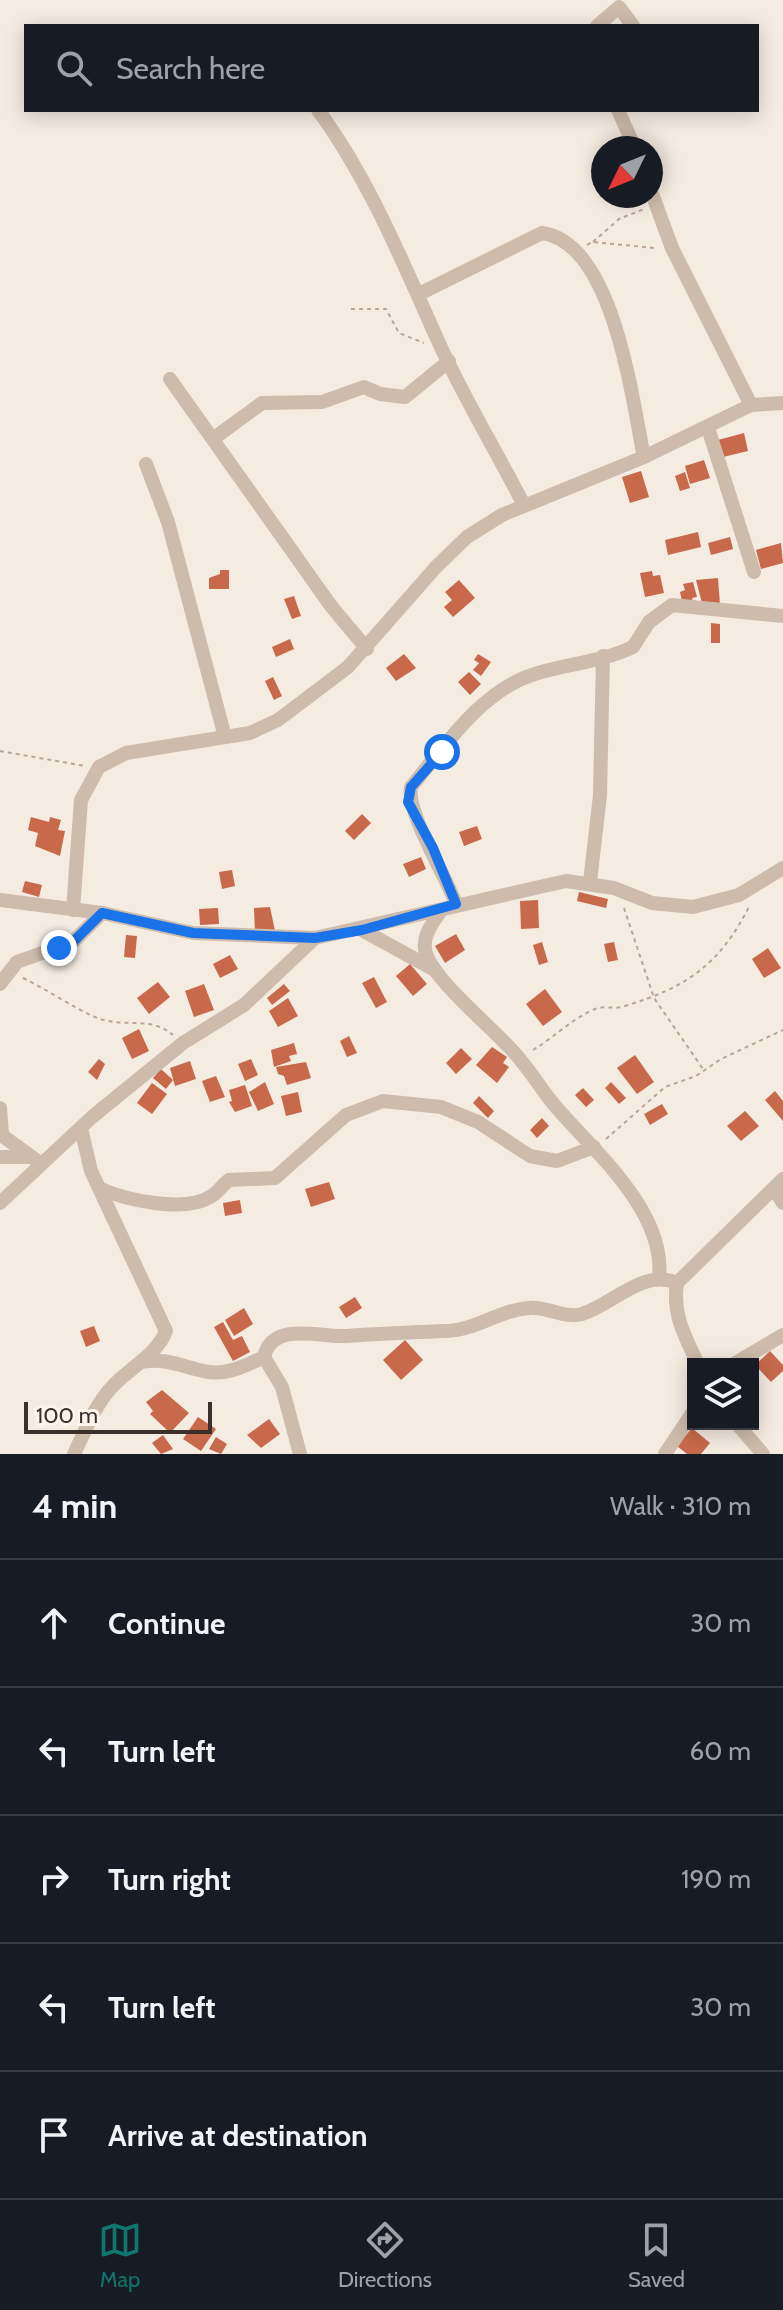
<!DOCTYPE html>
<html lang="en">
<head>
<meta charset="utf-8">
<style>
  body { margin:0; font-family:Cabin,sans-serif; background:#242831; color:#f1f3f6 }
  .controls { position:absolute; right:24px; bottom:24px; display:grid; overflow:hidden; border-radius:0px; box-shadow:0 4px 20px #0003 }
  .controls button { width:72px; height:72px; display:grid; place-items:center; padding:0; border:0; border-bottom:2px solid #363941; background:#171b24; color:#f1f3f6; font:40px sans-serif }
  .compass { position:absolute; left:591px; top:136px; width:72px; height:72px; border-radius:50%; background:#171b24; box-shadow:0 4px 20px #0003; rotate:227deg }
  .scale { position:absolute; left:24px; bottom:20px; width:188px; box-sizing:border-box; padding-left:8px; border:4px solid #3b302b; border-top:0; font-size:22px; line-height:28px; white-space:nowrap; color:#3b302b; -webkit-text-stroke:6px #fbf5ee; paint-order:stroke }
  .stop { position:absolute; width:24px; height:24px; margin:-18px; border:6px solid #1a73e8; border-radius:50%; background:#fff }
  .stop.end { background:#1a73e8; border-color:#fff; box-shadow:0 2px 8px #0008 }
  .list { margin:0; padding:0; list-style:none }
  h2 { display:flex; justify-content:space-between; align-items:center; height:104px; margin:0; padding:0 32px; font-size:34px }
  h2 small { font-size:26px; font-weight:400; color:#9ea1a6 }
  .list li { display:grid; grid-template-columns:52px 1fr auto; gap:24px; align-items:center; box-sizing:border-box; height:128px; padding:0 32px; border-top:2px solid #363941 }
  .list b { display:block; font-size:30px; white-space:nowrap }
  .list em { font-size:26px; font-style:normal; color:#9ea1a6 }
  .icon { flex:none; width:44px; height:44px; fill:none; stroke:currentColor; stroke-width:2; stroke-linecap:round; stroke-linejoin:round }
  .map { position:relative; flex:none; width:783px; height:1454px; overflow:hidden }
  .search { position:absolute; background:#171b24; box-shadow:0 4px 20px #0003; left:24px; right:24px; top:24px; height:88px; display:flex; align-items:center; gap:20px; box-sizing:border-box; padding:0 28px; border-radius:0px; color:#9ea1a6; font-size:30px }
  .sheet { height:744px; background:#171b24 }
  nav { display:flex; justify-content:space-around; align-items:center; box-sizing:border-box; height:112px; border-top:2px solid #363941; background:#171b24; font-size:22px; color:#9ea1a6 }
  nav a { display:grid; justify-items:center; gap:4px }
  nav .on { color:#0f766e }
  .map>svg:first-child { display:block }
</style>
</head>
<body>
<div class="map">
<svg width="783" height="1454" viewBox="0 0 783 1454">
  <rect width="100%" height="100%" fill="#f4ebe1"/>
  <g fill="#c8694b">
    <path d="M744 433 748 451 723 457 718 440Z"/>
    <path d="M704 460 710 478 690 484 685 466Z"/>
    <path d="M641 471 649 497 630 503 622 477Z"/>
    <path d="M685 472 690 488 680 491 675 476Z"/>
    <path d="M698 532 701 547 668 555 665 540Z"/>
    <path d="M730 537 733 549 711 555 708 543Z"/>
    <path d="M781 543 783 563 761 569 756 550Z"/>
    <path d="M220 570H229V589H209V578L220 574Z"/>
    <path d="M652 571 653 576 660 575 664 593 645 597 640 573Z"/>
    <path d="M718 578 720 605 703 607 696 580Z"/>
    <path d="M459 580 475 598 453 617 444 607 452 600 445 592Z"/>
    <path d="M693 582 697 597 692 598 693 602 683 605 680 592 685 590 683 584Z"/>
    <path d="M294 596 301 616 292 619 284 599Z"/>
    <path d="M711 623 720 624V643H711Z"/>
    <path d="M290 639 294 649 276 657 272 647Z"/>
    <path d="M404 654 416 668 396 681 386 668Z"/>
    <path d="M478 654 491 662 481 676 473 670 479 663 474 660Z"/>
    <path d="M469 672 481 684 470 695 458 682Z"/>
    <path d="M273 677 282 696 274 700 265 681Z"/>
    <path d="M362 814 371 823 354 840 345 831Z"/>
    <path d="M31 817 49 822 50 817 61 820 58 830 65 831 60 856 35 846 38 833 28 830Z"/>
    <path d="M477 826 482 839 464 846 459 832Z"/>
    <path d="M421 857 426 869 409 877 403 864Z"/>
    <path d="M232 870 235 886 222 889 219 872Z"/>
    <path d="M25 881 42 885 39 897 22 892Z"/>
    <path d="M579 892 608 899 606 908 577 901Z"/>
    <path d="M538 900 539 928 521 929 520 901Z"/>
    <path d="M270 907 275 931 255 932 254 908Z"/>
    <path d="M218 908 219 924 200 925 199 909Z"/>
    <path d="M456 934 465 950 445 963 435 946Z"/>
    <path d="M126 935 137 936 135 958 124 957Z"/>
    <path d="M542 942 548 962 539 965 533 945Z"/>
    <path d="M614 942 618 960 608 962 604 944Z"/>
    <path d="M768 948 781 968 764 978 752 959Z"/>
    <path d="M230 955 238 969 220 978 213 964Z"/>
    <path d="M410 964 427 984 413 996 396 976Z"/>
    <path d="M374 977 387 1002 376 1008 362 983Z"/>
    <path d="M158 982 170 997 149 1014 137 998Z"/>
    <path d="M204 984 214 1010 194 1017 185 991Z"/>
    <path d="M284 984 290 991 272 1005 267 998Z"/>
    <path d="M545 989 562 1012 543 1026 526 1004Z"/>
    <path d="M288 998 298 1016 278 1027 269 1011Z"/>
    <path d="M139 1029 149 1051 132 1059 122 1038Z"/>
    <path d="M349 1036 357 1053 347 1057 340 1041Z"/>
    <path d="M294 1043 297 1054 289 1056 291 1061 274 1067 271 1050Z"/>
    <path d="M492 1047 507 1057 503 1063 509 1067 497 1083 476 1065Z"/>
    <path d="M461 1048 472 1059 456 1074 446 1063Z"/>
    <path d="M635 1055 654 1082 637 1094 617 1068Z"/>
    <path d="M99 1059 105 1064 97 1080 88 1072Z"/>
    <path d="M251 1059 258 1075 245 1081 238 1064Z"/>
    <path d="M190 1061 196 1079 175 1086 170 1068Z"/>
    <path d="M306 1062 311 1078 287 1085 284 1076 278 1074 276 1067Z"/>
    <path d="M161 1069 173 1080 166 1089 153 1078Z"/>
    <path d="M216 1076 225 1097 210 1102 202 1081Z"/>
    <path d="M265 1082 274 1104 258 1111 249 1092Z"/>
    <path d="M611 1082 626 1098 619 1104 605 1088Z"/>
    <path d="M152 1083 167 1094 152 1114 137 1103Z"/>
    <path d="M245 1085 252 1106 235 1112 229 1102 232 1101 229 1090Z"/>
    <path d="M583 1088 594 1100 586 1107 575 1095Z"/>
    <path d="M775 1091 783 1101V1121L765 1100Z"/>
    <path d="M298 1092 302 1112 286 1116 281 1096Z"/>
    <path d="M479 1096 494 1111 488 1118 473 1103Z"/>
    <path d="M662 1104 668 1114 650 1125 644 1114Z"/>
    <path d="M745 1111 759 1126 741 1141 727 1126Z"/>
    <path d="M542 1118 549 1126 537 1138 530 1130Z"/>
    <path d="M329 1182 335 1199 311 1207 305 1189Z"/>
    <path d="M240 1200 242 1213 225 1216 223 1203Z"/>
    <path d="M355 1297 362 1308 346 1318 339 1307Z"/>
    <path d="M244 1308 253 1324 234 1336 225 1320Z"/>
    <path d="M223 1322 233 1340 242 1336 250 1352 233 1361 214 1327Z"/>
    <path d="M94 1326 100 1341 86 1347 80 1331Z"/>
    <path d="M405 1340 423 1360 401 1380 383 1360Z"/>
    <path d="M770 1351 783 1365V1371L771 1382 755 1365Z"/>
    <path d="M162 1390 189 1413 170 1433 150 1414 153 1411 146 1402Z"/>
    <path d="M198 1417 216 1429 201 1451 183 1439Z"/>
    <path d="M269 1419 280 1434 261 1448 247 1435Z"/>
    <path d="M692 1428 710 1443 701 1454H687L677 1446Z"/>
    <path d="M163 1435 173 1449 161 1454 152 1443Z"/>
    <path d="M216 1437 227 1444 221 1454 209 1449Z"/>
  </g>
  <g fill="none" stroke-linecap="round" stroke-linejoin="round">
    <g stroke="#b9a596" stroke-width="2" stroke-dasharray="4 4" stroke-linecap="butt">
      <path d="M593 242 619 219 644 209"/>
      <path d="M587 245 592 242 655 248"/>
      <path d="M351 309H386L399 333 424 343"/>
      <path d="M0 751 85 766"/>
      <path d="M624 908 654 998 703 1069"/>
      <path d="M23 978C48 990 72 1007 95 1017 122 1029 150 1015 173 1035"/>
      <path d="M533 1050C553 1038 573 1018 595 1009 605 1005 615 1010 625 1006 688 987 720 964 750 905"/>
      <path d="M606 1139 665 1087 696 1076 721 1059 783 1030"/>
    </g>
    <g stroke="#cdbbac" stroke-width="14">
      <path d="M597 26 619 7 633 26"/>
      <path d="M318 110C370 181 403 263 439 343 464 398 496 451 524 505"/>
      <path d="M618 110 635 148"/>
      <path d="M651 191 672 248 751 405"/>
      <path d="M419 294 542 233C614 243 632 400 644 457"/>
      <path d="M170 379 331 606 367 649"/>
      <path d="M708 428 754 572"/>
      <path d="M213 439 262 403 322 402 364 387 380 394 405 397 449 361"/>
      <path d="M146 464 168 522 225 737"/>
      <path d="M590 882 600 795 603 656"/>
      <path d="M0 900 102 913 193 933 315 938 566 881 614 888 652 903 693 907 739 895 783 868"/>
      <path d="M456 904C445 874 406 812 411 787 445 746 483 688 538 673 568 664 604 661 633 647L649 622 672 605 783 616"/>
      <path d="M73 910 81 800 99 767 126 753 250 733 278 720 348 667 436 567 467 537 502 515 644 457 751 405 783 403"/>
      <path d="M441 910C433 923 423 934 425 949 428 975 488 1024 507 1045 526 1063 539 1087 556 1107 596 1153 666 1212 659 1278"/>
      <path d="M362 930 435 970"/>
      <path d="M0 984 17 962 73 942 102 913"/>
      <path d="M0 1108 2 1135"/>
      <path d="M0 1134 40 1163"/>
      <path d="M0 1157H29"/>
      <path d="M99 1188C125 1200 184 1213 210 1197 218 1193 222 1185 229 1180L275 1178 346 1115 383 1101 441 1107 478 1122 530 1156 557 1161 594 1147"/>
      <path d="M774 1189 783 1203"/>
      <path d="M0 1203 92 1117 183 1043 244 1005 315 938"/>
      <path d="M264 1357C272 1321 319 1337 343 1336 378 1334 412 1332 447 1331 475 1330 500 1310 529 1308 546 1306 565 1319 582 1314 614 1304 643 1268 677 1283"/>
      <path d="M142 1362C168 1357 184 1368 209 1372 228 1375 247 1365 264 1357L282 1387 300 1454"/>
      <path d="M698 1364C685 1337 672 1314 677 1283L783 1179"/>
      <path d="M734 1364 783 1335"/>
      <path d="M737 1424 763 1454"/>
      <path d="M74 1454C85 1431 95 1405 112 1387 129 1368 157 1355 166 1331L91 1171 81 1128"/>
      <path d="M665 1454 693 1412"/>
    </g>
  </g>
  <g fill="none" stroke-linecap="round" stroke-linejoin="round">
    <path stroke="#1a73e8" stroke-width="10" d="M59 948 73 942 102 913 193 933 315 938 362 930 456 904 433 848 408 802 411 787 442 752"/>
  </g>
</svg>
<div class="controls">
<button><svg class="icon" aria-label="layers" viewBox="0 0 24 24"><path d="M12 4l9 5-9 5-9-5zM3 14l9 5 9-5"/></svg></button>
</div>
<svg class="compass" viewBox="-18 -18 36 36"><path d="M0-13l5 13h-10z" fill="#e53935"/><path d="M0 13l5-13h-10z" fill="#9ea1a6"/></svg>
<div class="scale">100 m</div>
<div class="stop" style="left:442px;top:752px"></div>
<div class="stop end" style="left:59px;top:948px"></div>
<div class="search"><svg class="icon" aria-label="search" viewBox="0 0 24 24"><circle cx="10" cy="10" r="6"/><path d="M15 15l6 6"/></svg>Search here</div>
</div>
<section class="sheet">
<h2>4 min<small>Walk · 310 m</small></h2>
<ul class="list">
<li><svg class="icon" aria-label="ahead" viewBox="0 0 24 24"><path d="M12 20V5M6 11l6-6 6 6"/></svg><div><b>Continue</b></div><em>30 m</em></li>
<li><svg class="icon" aria-label="left" viewBox="0 0 24 24"><path d="M17 20v-9H6M10 6l-5 5 5 5"/></svg><div><b>Turn left</b></div><em>60 m</em></li>
<li><svg class="icon" aria-label="right" viewBox="0 0 24 24"><path d="M7 20v-9h11M14 6l5 5-5 5"/></svg><div><b>Turn right</b></div><em>190 m</em></li>
<li><svg class="icon" aria-label="left" viewBox="0 0 24 24"><path d="M17 20v-9H6M10 6l-5 5 5 5"/></svg><div><b>Turn left</b></div><em>30 m</em></li>
<li><svg class="icon" aria-label="arrive" viewBox="0 0 24 24"><path d="M6 21V4h12l-3 4 3 4H6"/></svg><div><b>Arrive at destination</b></div></li>
</ul>
</section>
<nav>
<a class="on"><svg class="icon" aria-label="map" viewBox="0 0 24 24"><path d="M3 6l6-2 6 2 6-2v14l-6 2-6-2-6 2zM9 4v14M15 6v14"/></svg>Map</a>
<a><svg class="icon" aria-label="directions" viewBox="0 0 24 24"><path d="M12 3l9 9-9 9-9-9zM9 14v-3h6M13 9l2 2-2 2"/></svg>Directions</a>
<a><svg class="icon" aria-label="saved" viewBox="0 0 24 24"><path d="M7 4h10v16l-5-4-5 4z"/></svg>Saved</a>
</nav>
</body>
</html>
